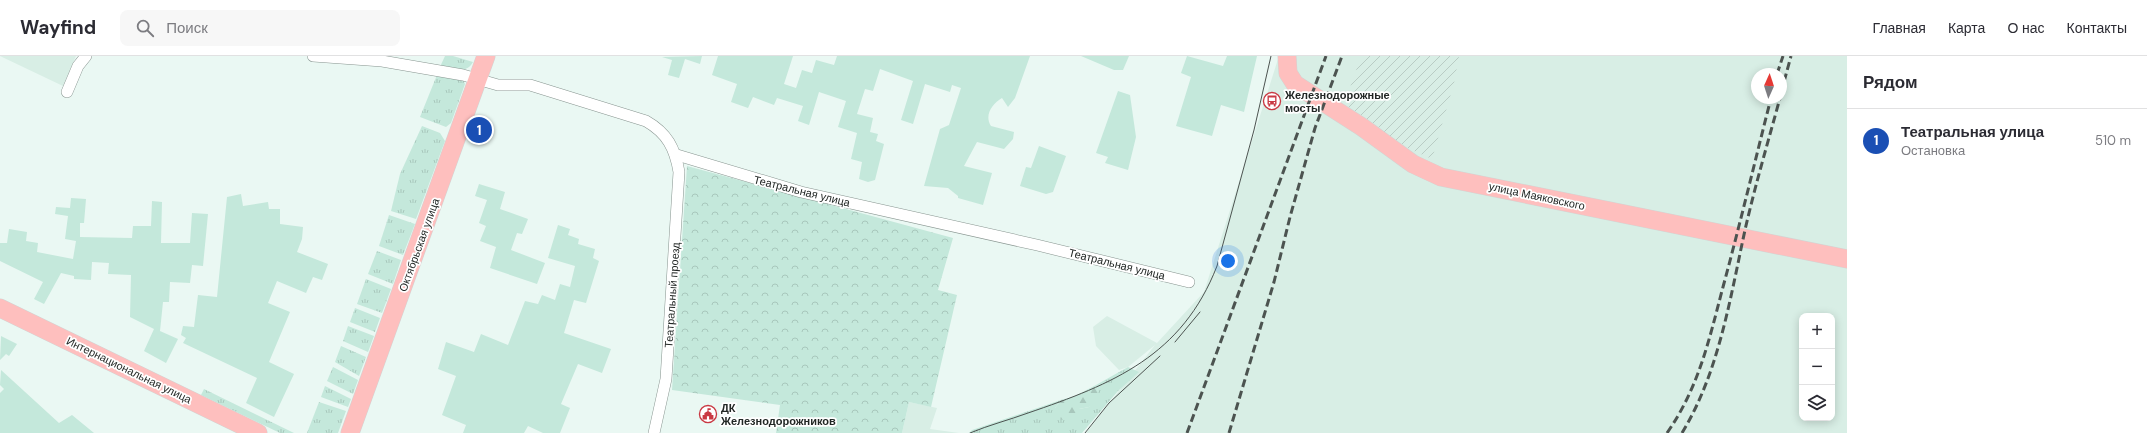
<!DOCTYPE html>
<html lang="ru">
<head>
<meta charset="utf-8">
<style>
  body { margin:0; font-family:"DM Sans",sans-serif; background:#f7f7f7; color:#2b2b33 }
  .controls { position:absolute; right:12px; bottom:12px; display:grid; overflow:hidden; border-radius:8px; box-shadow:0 2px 10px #0003 }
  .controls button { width:36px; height:36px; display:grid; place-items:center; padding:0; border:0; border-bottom:1px solid #e1e1e2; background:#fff; color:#2b2b33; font:20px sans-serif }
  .compass { position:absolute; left:1751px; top:12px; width:36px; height:36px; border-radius:50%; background:#fff; box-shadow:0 2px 10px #0003; rotate:3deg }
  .you { position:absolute; left:1228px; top:205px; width:14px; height:14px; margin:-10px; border:3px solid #fff; border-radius:50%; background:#1a73e8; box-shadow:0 0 0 6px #1a73e833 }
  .badge { display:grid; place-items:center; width:26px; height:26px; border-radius:50%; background:#2563eb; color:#fff; font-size:13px; font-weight:700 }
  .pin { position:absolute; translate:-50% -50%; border:2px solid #fff; box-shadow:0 1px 4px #0006 }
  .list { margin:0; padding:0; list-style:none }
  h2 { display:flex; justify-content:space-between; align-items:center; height:52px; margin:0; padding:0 16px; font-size:17px }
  h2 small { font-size:13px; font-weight:400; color:#7c7c81 }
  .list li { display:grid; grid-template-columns:26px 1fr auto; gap:12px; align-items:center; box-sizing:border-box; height:64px; padding:0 16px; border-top:1px solid #e1e1e2 }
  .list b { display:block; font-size:15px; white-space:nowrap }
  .list p { margin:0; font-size:13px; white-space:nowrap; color:#7c7c81 }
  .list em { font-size:13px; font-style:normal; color:#7c7c81 }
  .icon { flex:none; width:22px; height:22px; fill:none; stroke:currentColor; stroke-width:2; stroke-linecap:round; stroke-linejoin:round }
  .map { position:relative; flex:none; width:1847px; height:377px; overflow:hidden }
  header { display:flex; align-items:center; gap:24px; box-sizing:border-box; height:56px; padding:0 20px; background:#fff; border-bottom:1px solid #e1e1e2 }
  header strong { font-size:19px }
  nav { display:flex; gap:22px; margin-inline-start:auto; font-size:14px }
  .search { width:280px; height:36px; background:#f7f7f7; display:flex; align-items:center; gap:10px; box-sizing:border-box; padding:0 14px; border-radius:8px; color:#7c7c81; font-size:15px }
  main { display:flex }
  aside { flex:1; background:#fff }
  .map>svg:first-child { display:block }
</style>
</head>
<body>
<header>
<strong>Wayfind</strong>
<div class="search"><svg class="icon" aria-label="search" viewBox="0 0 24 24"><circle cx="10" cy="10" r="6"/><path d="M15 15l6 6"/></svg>Поиск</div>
<nav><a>Главная</a><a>Карта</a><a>О нас</a><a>Контакты</a></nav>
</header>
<main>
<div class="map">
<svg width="1847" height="377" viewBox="0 0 1847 377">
  <defs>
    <pattern id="industrial-furrows" width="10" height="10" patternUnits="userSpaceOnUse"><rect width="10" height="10" fill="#d8eee5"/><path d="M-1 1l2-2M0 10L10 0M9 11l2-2" fill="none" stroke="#b9ccc4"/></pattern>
    <pattern id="grass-tufts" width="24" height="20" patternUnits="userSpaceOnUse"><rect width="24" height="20" fill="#c4e8db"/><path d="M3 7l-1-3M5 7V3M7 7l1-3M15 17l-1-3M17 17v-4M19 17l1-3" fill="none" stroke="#a8c7bc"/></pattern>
    <pattern id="forest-firs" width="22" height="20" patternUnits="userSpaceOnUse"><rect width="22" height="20" fill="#c4e8db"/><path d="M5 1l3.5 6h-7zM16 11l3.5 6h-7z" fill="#a8c7bc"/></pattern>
    <pattern id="park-crowns" width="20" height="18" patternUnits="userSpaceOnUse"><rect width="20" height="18" fill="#c4e8db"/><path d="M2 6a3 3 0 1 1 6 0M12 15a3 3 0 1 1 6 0" fill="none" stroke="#a8c7bc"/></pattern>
  </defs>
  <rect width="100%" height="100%" fill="#eaf8f3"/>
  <g fill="#d8eee5" fill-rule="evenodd">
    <path d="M0 0H76L63 30Z"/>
    <path d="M1279 0H1847V377H1086L1155 289 1128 311 1119 314 1096 290 1093 271 1107 260 1157 287 1204 236ZM1757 18H1781V42H1757ZM1802 260H1832V362H1802Z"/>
    <path d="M909 346 937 352 930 373 959 377H902Z"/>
  </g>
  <path fill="url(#industrial-furrows)" d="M1361 0H1459L1454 27 1432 103 1387 83 1343 52Z"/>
  <g fill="url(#grass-tufts)">
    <path d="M445 0H453L473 6C467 18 451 14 439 13Z"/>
    <path d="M437 19 463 24 465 28 451 67 446 71 420 61Z"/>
    <path d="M422 70 440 77 445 85 416 163 391 155 400 118Z"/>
    <path d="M389 159 415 168 403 199 379 190Z"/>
    <path d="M377 195 401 204 393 228 368 218Z"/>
    <path d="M366 223 391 233 382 257 357 248Z"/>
    <path d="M355 252 380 262 375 276 350 266Z"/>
    <path d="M348 270 374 280 368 296 343 285Z"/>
    <path d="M341 290 366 301 359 320 335 306Z"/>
    <path d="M333 311 358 324 353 338 327 325Z"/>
    <path d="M1128 311 1139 316 1118 335 1082 377H969L972 374 1061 344 1055 352 1079 353 1089 351 1098 335 1096 329Z"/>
    <path d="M325 330 351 343 348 351 321 341Z"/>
    <path d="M204 333 294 377H280L201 339Z"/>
    <path d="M319 346 346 355 338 377H307Z"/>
  </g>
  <path fill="url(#forest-firs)" d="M1096 329 1098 335 1096 345 1089 351 1079 353 1073 363 1062 364 1056 358 1055 352 1061 344 1075 340Z"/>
  <path fill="url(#park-crowns)" d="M687 110 953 182 938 234 957 239 931 351 909 346 902 377H776L780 349 672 334Z"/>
  <g fill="#c4e8db">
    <path d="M702 0 700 8 685 3 679 22 668 19 672 4 662 1Z"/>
    <path d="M718 0H793L784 28 796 32 802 14 812 17 816 4 834 9 837 0H1030L1015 42 1008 51 1002 42C992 48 984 59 991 70L1014 76 1013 83 1004 93 977 86 964 110 992 117 983 149 958 142V140L948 132 924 130 940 73 949 69 961 32 952 29 950 36 925 28 913 68 901 64 913 25 880 13 873 35 865 33 857 58 873 62 870 76 878 78 876 85 884 88 875 124 868 126 859 123 862 106 851 103 857 77 838 71 846 45 819 36 809 69 798 65 803 50 777 42 774 49 753 41 748 52 731 46 737 28 712 19Z"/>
    <path d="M1081 0H1129L1123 14H1114Z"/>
    <path d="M1187 0 1223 10 1227 0H1257L1244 56 1221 49 1212 80 1176 70 1191 21 1181 17Z"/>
    <path d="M1118 35 1130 39 1136 81 1128 114 1105 107 1108 101 1096 97Z"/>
    <path d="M1039 90 1066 100 1053 136 1046 138 1020 130 1026 111 1031 112Z"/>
    <path d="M479 128 505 136 500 153 528 163 522 178 517 177 511 194 545 207 537 228 490 212 496 191 480 185 486 170 479 167 487 144 475 140Z"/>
    <path d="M241 138 243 150 268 146 269 153H280V168L303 171 302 183 297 196 328 208 322 224 313 221 306 237 277 225 268 247 290 256 269 306 294 318 274 361 246 347 257 322 183 287 186 282 181 279 183 270 194 271 198 239 217 241 227 141Z"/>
    <path d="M71 142 86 143 84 167H80V181L132 182 133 170H151L152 145 162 146 161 187H190L192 157 208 158 203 210 192 209 190 227 170 226 169 246H163L160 275 178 283 166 307 144 295 154 273 130 261 131 219 108 218 109 207 92 206 91 224 74 223V220L61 217 44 248 34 243 43 226 0 205V187H7L9 173 27 176 26 185 38 187 37 196 73 203 76 185 65 183 68 160 55 158 56 151 70 152Z"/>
    <path d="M558 169 570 173 568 179 579 183 578 188 595 193 593 202 599 205 586 247 574 244 564 277 611 293 602 317 578 308 561 348 570 352 560 377H543L528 370 524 377H463L466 369 442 359 456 320 438 313 446 286 474 296 481 278 508 289 525 245 538 248 542 239 555 244 560 228 570 231 575 210 548 202Z"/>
    <path d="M1 280 17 288 9 300 6 298 0 304Z"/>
    <path d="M1 314 59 367 72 359 94 377H0V337L4 333 0 329Z"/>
  </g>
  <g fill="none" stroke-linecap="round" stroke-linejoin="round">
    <g stroke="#889590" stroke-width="12">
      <g id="street">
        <path d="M313 0 382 5 463 19 498 29H530L646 65C667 77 675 92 679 116L666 323 654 377"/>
        <path d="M67 36 78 10 86 0"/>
        <path d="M677 99 801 136 1037 189 1189 226"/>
      </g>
    </g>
    <g stroke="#d3d4d3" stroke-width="19">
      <g id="primary">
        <path d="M1287 0 1288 17 1295 28 1362 71 1413 108 1441 121 1847 203"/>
        <path d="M0 252 258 377"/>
        <path d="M350 377 486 0"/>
      </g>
    </g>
    <use href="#street" stroke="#fff" stroke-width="11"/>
    <use href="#primary" stroke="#febfbe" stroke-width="18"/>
    <g stroke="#4c5350" stroke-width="1">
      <path d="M1175 286 1200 256"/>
      <path d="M970 377C989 369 1009 364 1028 357 1113 328 1182 300 1217 210L1254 74 1271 0"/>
      <path d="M1085 377 1109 347 1160 300"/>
    </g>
    <g stroke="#4c5350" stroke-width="3" stroke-dasharray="8 4" stroke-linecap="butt">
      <path d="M1777 18 1783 0"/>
      <path d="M1781 37 1791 0"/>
      <path d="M1187 377 1326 0"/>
      <path d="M1229 377 1274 226 1290 161 1315 72 1342 0"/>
      <path d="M1667 377C1699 331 1709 284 1723 231 1740 168 1755 105 1771 42"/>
      <path d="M1682 377C1719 316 1730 243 1745 174 1755 130 1768 86 1780 42"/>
    </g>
  </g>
  <defs>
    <g id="bus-ring" transform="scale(0.9)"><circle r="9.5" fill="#fff" stroke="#c93943" stroke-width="1.5"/><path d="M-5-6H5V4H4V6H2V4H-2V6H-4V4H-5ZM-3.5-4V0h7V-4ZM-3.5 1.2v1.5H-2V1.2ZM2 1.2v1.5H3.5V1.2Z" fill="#c93943"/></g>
    <g id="civic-ring" transform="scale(0.9)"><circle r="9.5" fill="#fff" stroke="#c93943" stroke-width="1.5"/><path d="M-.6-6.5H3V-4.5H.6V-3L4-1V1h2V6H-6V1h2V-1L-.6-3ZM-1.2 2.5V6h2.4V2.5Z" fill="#c93943"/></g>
  </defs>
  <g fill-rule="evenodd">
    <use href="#bus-ring" x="1272" y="45"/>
    <use href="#civic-ring" x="708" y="358"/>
  </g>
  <g text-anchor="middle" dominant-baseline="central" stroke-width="3.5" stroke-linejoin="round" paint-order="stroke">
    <g font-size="11" font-weight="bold" fill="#222725" stroke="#fff" text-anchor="start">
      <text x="1285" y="39">Железнодорожные<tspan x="1285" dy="13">мосты</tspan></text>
      <text x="721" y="352">ДК<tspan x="721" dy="13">Железнодорожников</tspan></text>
    </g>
    <g font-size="11" fill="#222725" stroke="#fff">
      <text transform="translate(802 135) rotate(14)">Театральная улица</text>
      <text transform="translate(1537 140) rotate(12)">улица Маяковского</text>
      <text transform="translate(419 189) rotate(-70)">Октябрьская улица</text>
      <text transform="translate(1117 208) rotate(14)">Театральная улица</text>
      <text transform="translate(672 239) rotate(-86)">Театральный проезд</text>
      <text transform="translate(129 314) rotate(26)">Интернациональная улица</text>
    </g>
  </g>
</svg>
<div class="controls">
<button>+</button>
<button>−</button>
<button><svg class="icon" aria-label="layers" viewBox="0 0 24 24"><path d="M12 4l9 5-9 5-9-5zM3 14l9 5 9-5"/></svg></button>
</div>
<svg class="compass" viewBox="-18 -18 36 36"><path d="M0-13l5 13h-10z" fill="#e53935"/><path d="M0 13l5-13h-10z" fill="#7c7c81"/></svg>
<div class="you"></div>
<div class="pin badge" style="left:479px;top:74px;background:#1a4fb4">1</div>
</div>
<aside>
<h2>Рядом<small></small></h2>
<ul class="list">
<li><span class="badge" style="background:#1a4fb4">1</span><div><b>Театральная улица</b><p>Остановка</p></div><em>510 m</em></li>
</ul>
</aside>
</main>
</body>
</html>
